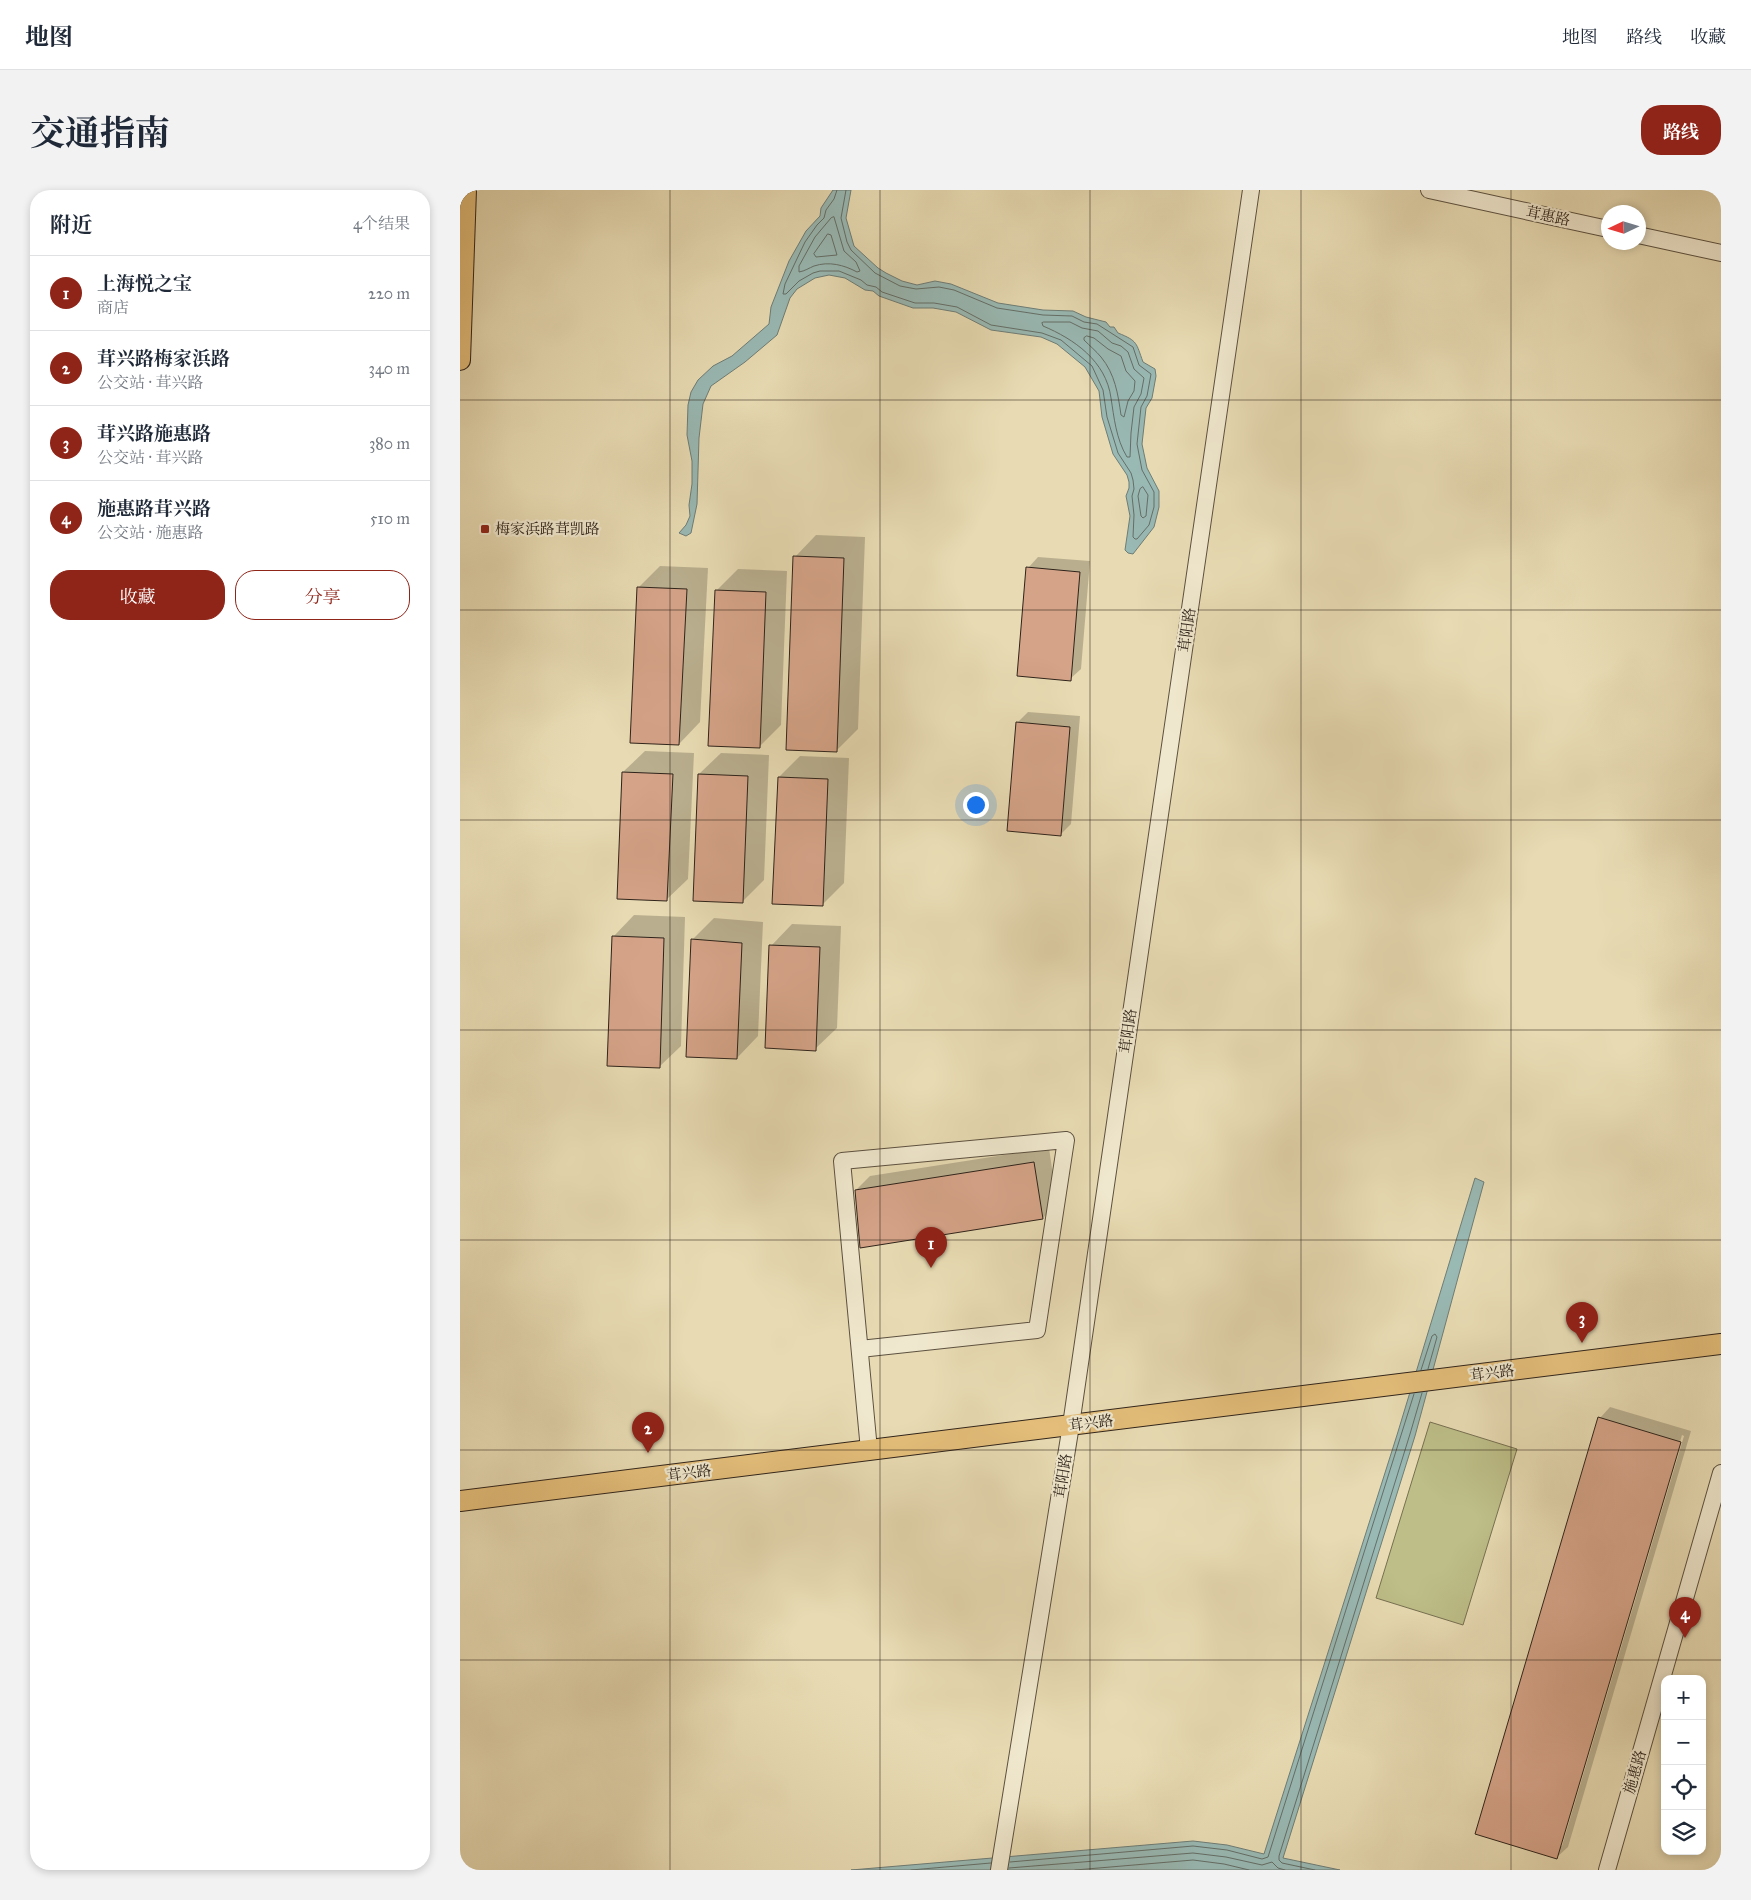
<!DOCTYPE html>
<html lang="zh">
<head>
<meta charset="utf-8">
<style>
  body { margin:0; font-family:"IM FELL Great Primer","Noto Serif SC",serif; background:#f2f2f3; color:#1f2937 }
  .controls { position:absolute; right:15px; bottom:15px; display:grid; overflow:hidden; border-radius:10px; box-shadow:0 2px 8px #0003 }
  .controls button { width:45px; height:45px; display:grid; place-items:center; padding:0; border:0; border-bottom:1px solid #e0e1e3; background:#fff; color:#1f2937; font:25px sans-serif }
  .compass { position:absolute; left:1141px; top:15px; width:45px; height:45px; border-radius:50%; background:#fff; box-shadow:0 2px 8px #0003; rotate:266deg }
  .you { position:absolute; left:515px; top:614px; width:18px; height:18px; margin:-12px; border:4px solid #fff; border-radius:50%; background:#1a73e8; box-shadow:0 0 0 8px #1a73e833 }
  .badge { display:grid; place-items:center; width:32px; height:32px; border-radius:50%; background:#8f2418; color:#fff; font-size:16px; font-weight:700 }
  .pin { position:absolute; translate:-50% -41px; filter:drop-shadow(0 1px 2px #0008) }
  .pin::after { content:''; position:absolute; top:26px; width:18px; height:15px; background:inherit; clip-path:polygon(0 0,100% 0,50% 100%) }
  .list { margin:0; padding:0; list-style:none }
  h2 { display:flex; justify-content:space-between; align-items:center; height:65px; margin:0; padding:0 20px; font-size:21px }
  h2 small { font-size:16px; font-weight:400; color:#747a83 }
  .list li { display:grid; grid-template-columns:32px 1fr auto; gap:15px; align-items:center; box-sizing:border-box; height:75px; padding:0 20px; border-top:1px solid #e0e1e3 }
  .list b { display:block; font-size:19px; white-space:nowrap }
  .list p { margin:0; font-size:16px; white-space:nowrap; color:#747a83 }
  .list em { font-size:16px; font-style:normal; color:#747a83 }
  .actions { display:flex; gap:10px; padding:15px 20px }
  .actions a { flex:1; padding:11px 0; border:1px solid #8f2418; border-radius:20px; text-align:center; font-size:18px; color:#8f2418 }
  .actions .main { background:#8f2418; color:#fff }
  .icon { flex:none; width:28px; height:28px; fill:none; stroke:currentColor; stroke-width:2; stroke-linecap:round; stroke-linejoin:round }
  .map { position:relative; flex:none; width:1261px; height:1680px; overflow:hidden; border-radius:20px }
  header { display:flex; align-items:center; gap:30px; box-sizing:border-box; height:70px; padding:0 25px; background:#fff; border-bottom:1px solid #e0e1e3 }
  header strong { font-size:24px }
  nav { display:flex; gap:28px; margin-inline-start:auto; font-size:18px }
  .intro { display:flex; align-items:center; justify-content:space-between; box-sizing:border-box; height:120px; padding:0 30px }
  h1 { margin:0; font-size:35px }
  .button { padding:12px 22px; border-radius:20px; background:#8f2418; color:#fff; font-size:18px; font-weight:700 }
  main { display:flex; gap:30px; padding:0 30px }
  aside { flex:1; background:#fff; border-radius:20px; box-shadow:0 2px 8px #0003 }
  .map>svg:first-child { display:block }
</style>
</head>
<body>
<header>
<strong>地图</strong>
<nav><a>地图</a><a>路线</a><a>收藏</a></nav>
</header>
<div class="intro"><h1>交通指南</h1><a class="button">路线</a></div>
<main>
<aside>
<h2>附近<small>4个结果</small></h2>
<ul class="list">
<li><span class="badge">1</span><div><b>上海悦之宝</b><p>商店</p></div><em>220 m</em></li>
<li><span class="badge">2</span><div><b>茸兴路梅家浜路</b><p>公交站 · 茸兴路</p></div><em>340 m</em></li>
<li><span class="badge">3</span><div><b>茸兴路施惠路</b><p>公交站 · 茸兴路</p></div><em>380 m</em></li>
<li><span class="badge">4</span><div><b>施惠路茸兴路</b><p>公交站 · 施惠路</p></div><em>510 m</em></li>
</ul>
<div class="actions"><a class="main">收藏</a><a>分享</a></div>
</aside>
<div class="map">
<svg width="1261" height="1680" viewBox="0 0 1261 1680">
  <rect width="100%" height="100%" fill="#e8dbb3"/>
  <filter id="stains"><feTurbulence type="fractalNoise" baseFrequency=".004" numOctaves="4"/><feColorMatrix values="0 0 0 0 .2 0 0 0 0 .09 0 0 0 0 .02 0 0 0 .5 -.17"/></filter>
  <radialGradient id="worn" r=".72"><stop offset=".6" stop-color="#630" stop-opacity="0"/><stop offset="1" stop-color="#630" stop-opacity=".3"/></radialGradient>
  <path fill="#bdbe88" stroke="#767051" d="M970 1232 1057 1259 1003 1435 916 1408Z"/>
  <g fill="#99b9b4" stroke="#6e7d76">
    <path d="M373 0H391L386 28 394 56 418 78 426 83 442 91 457 95 475 91 491 94 538 113 583 120 613 121 626 127 646 132 650 137H654L658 143C678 151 676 153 683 172L695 179 696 186 692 208 686 218 682 254 687 278 699 301V317L694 337 673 364 668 363 665 360 670 326 666 306 669 298V292L667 285 653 264 642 227 639 201 625 177 597 154 581 147 531 140 496 122 473 118H453L419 106 413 101 405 100 385 88 369 85 355 88 337 99 330 108 317 145 285 172 251 196 243 214 239 248 237 314 231 343 226 346 219 343 226 335 230 326 229 315 232 294V271L227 245 228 215 231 202 238 190 253 176 272 166 309 134 311 117 329 71 346 41 360 26 361 18Z"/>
    <path d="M1015 988 1024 992 955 1246 823 1668 880 1680H391L733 1651 767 1655 804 1664 937 1245Z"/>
  </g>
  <g fill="#0003" fill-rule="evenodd">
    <path d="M356 345 405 347 398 539 376 561 335 367Z"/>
    <path d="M578 367 630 371 621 479 610 489 568 378Z"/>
    <path d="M200 376 248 378 240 532 219 554 178 398Z"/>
    <path d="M278 379 327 381 321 535 299 557 256 401Z"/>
    <path d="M568 522 620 526 611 634 600 645 557 533Z"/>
    <path d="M185 561 234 563 228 689 206 710 163 582Z"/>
    <path d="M261 563 309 565 304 690 282 712 239 584Z"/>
    <path d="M340 566 389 568 384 693 362 715 319 587Z"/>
    <path d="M174 725 225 727 221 856 199 877 153 747Z"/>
    <path d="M254 728 303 732 298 846 277 868 232 750Z"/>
    <path d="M332 734 381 736 377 838 355 859 311 756Z"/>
    <path d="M589 958 597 1013 583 1028 396 1000 410 986Z"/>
    <path d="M1150 1217 1231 1241 1108 1657 1097 1667 1140 1228ZM1222 1245 1224 1246 1102 1656H1100Z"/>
  </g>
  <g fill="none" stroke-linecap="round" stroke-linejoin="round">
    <g stroke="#646e67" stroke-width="1">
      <path d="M377 0 374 9 366 20 364 28 357 35 345 52 325 94 323 104H326L339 91 353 83 360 81H379L401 90 407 95 416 97 422 102 455 113H474L497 117 531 135 582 143 601 150 632 176 643 200 647 227 658 263 671 283 673 290 674 299 672 306 674 325 673 347 675 349H677L689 335 694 317V302L682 280 677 254 681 217 687 206 691 184 679 175 673 157 637 134 624 132 612 126 583 125 537 118 494 100 479 97 456 99 440 96 415 83 391 60 387 52 381 28 386 0"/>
      <path d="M374 27 384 61 396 72 400 81 397 82C384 75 369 71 354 76 349 78 345 81 339 82V76L355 47 371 28Z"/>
      <path d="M368 44 371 45 377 65 356 67 354 64Z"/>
      <path d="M584 132H610L622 138 638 141 652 153 661 156 668 162 674 179 684 188 681 204 674 217 671 243 670 267H667C656 249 654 227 651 208 646 171 614 149 583 136L582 133Z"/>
      <path d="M627 146 634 148 648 159 661 166 666 181 675 191 674 201 668 211 664 227 661 225C658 204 655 184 641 167 636 161 630 156 624 150V148Z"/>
      <path d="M683 297 688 305 686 326 683 328 681 326 678 306 680 299Z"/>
      <path d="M961 1180 972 1146 975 1144 977 1147 968 1179"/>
      <path d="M550 1672 733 1656 767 1660 802 1669 808 1667 954 1204"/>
      <path d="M549 1678 733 1663 766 1667 802 1675 812 1672 818 1678 825 1680"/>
      <path d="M451 1680 531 1673"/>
      <path d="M615 1680 733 1670 764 1674 789 1680"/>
      <path d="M855 1680 822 1673 819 1670V1666L950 1244 962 1203"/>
    </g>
  </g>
  <g fill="#d5a388" stroke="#2e231a">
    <path d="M333 366 384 368 377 562 326 560Z"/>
    <path d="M566 377 620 382 611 491 557 486Z"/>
    <path d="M177 397 227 399 219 555 170 553Z"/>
    <path d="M255 400 306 402 300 558 248 556Z"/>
    <path d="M556 532 610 537 601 646 547 641Z"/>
    <path d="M162 582 213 584 207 711 157 709Z"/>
    <path d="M238 584 288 586 283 713 233 711Z"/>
    <path d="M318 587 368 589 363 716 312 714Z"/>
    <path d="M152 746 204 748 200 878 147 876Z"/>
    <path d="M231 749 282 753 277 869 226 867Z"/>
    <path d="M309 755 360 757 356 861 305 858Z"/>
    <path d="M574 972 583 1029 400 1058 395 1000Z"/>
    <path d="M1138 1227 1221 1252 1097 1669 1015 1644Z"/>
  </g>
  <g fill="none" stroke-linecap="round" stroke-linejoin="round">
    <g stroke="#5c5140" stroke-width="18">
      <g id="minor">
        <path d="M969 0 1148 39"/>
        <path d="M1178 45 1261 63"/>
        <path d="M400 1159 577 1140 606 950 382 971 409 1260"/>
        <path d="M539 1680 611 1235 791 0"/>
        <path d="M1147 1680 1261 1283"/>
      </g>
    </g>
    <g stroke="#2e231a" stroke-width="22">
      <g id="major">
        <path d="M0 170 6 0"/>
        <path d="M0 1311 1261 1154"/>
      </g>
    </g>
    <use href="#minor" stroke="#f0e8ce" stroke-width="16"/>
    <use href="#major" stroke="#e4be7a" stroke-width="20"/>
  </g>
  <path fill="none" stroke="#2e231a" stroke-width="1" stroke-opacity="0.55" d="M210 0V1680M420 0V1680M630 0V1680M841 0V1680M1051 0V1680M0 210H1261M0 420H1261M0 630H1261M0 840H1261M0 1050H1261M0 1260H1261M0 1470H1261"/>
  <rect fill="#8f2418" stroke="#f0e8ce" stroke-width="2" x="20" y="334" width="10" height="10" rx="2.5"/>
  <g text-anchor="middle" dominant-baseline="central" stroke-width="4.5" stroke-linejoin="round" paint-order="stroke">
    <g font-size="15" fill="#2e231a" stroke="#f0e8ce">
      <text transform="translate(1088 26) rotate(12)">茸惠路</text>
      <text transform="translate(727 440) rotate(-82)">茸阳路</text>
      <text transform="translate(668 841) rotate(-82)">茸阳路</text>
      <text transform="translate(1032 1183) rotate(-7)">茸兴路</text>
      <text transform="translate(631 1233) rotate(-7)">茸兴路</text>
      <text transform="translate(229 1283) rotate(-7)">茸兴路</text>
      <text transform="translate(603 1286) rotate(-81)">茸阳路</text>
      <text transform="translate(1175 1582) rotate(-74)">施惠路</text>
    </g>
    <g font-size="15" fill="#2e231a" stroke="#f0e8ce" text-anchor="start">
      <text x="35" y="339">梅家浜路茸凯路</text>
    </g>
  </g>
  <rect width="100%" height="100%" filter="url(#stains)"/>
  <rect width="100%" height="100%" fill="url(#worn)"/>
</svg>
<div class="controls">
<button>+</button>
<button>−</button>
<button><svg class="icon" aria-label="locate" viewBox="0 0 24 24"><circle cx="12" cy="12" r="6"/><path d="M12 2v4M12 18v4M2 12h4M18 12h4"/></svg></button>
<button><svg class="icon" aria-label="layers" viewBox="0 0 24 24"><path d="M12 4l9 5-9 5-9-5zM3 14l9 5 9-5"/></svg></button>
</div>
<svg class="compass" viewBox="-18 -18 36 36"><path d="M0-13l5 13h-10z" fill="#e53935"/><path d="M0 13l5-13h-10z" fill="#747a83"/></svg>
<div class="you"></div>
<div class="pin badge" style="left:471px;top:1078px">1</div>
<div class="pin badge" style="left:188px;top:1263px">2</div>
<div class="pin badge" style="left:1122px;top:1153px">3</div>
<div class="pin badge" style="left:1225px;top:1448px">4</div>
</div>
</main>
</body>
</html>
